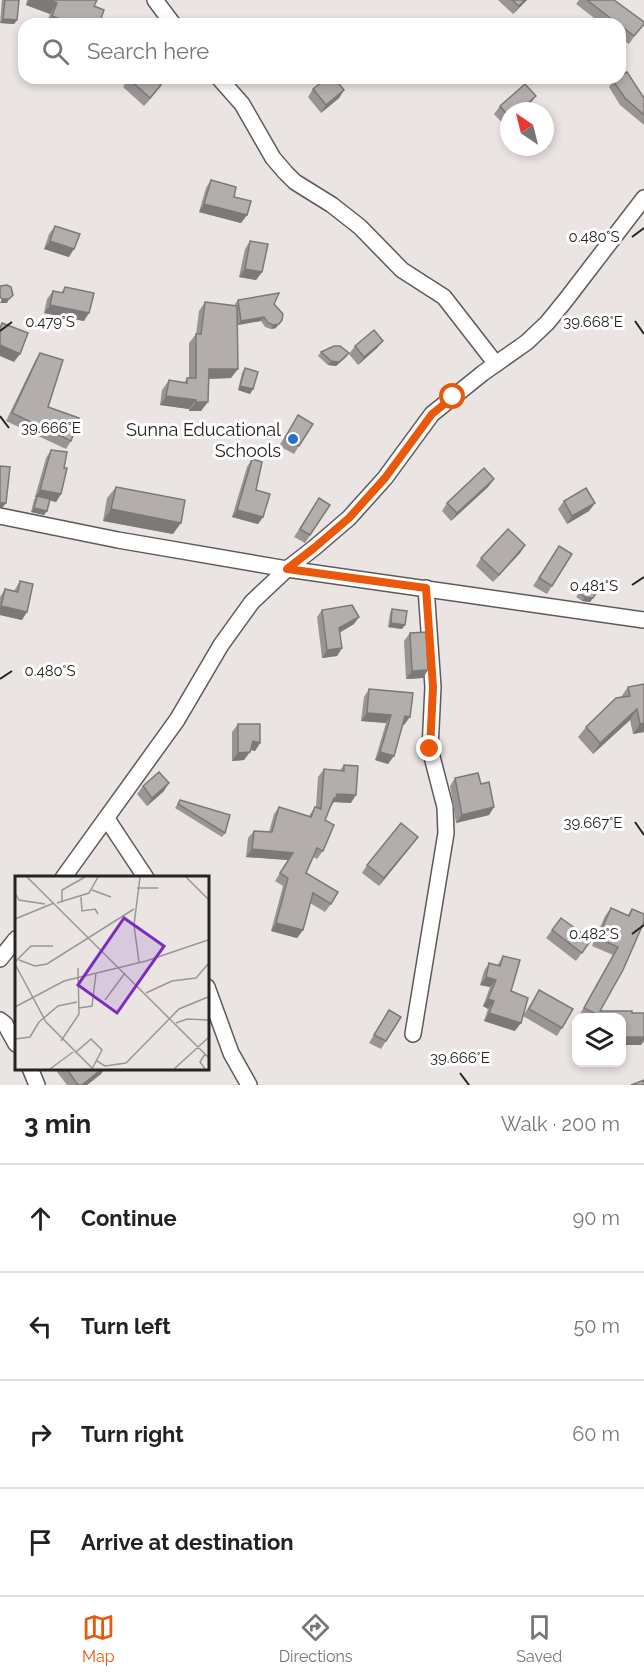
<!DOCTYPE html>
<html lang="en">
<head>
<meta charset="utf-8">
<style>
  body { margin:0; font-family:Raleway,sans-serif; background:#f2f2f2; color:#222 }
  .controls { position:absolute; right:18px; bottom:18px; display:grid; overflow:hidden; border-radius:12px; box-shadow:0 3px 9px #0003 }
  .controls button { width:54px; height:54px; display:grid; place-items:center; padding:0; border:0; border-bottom:2px solid #e0e0e0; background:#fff; color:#222; font:30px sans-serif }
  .compass { position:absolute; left:500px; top:102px; width:54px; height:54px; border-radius:50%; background:#fff; box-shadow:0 3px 9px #0003; rotate:325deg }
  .stop { position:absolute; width:18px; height:18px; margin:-14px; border:4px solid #ea580c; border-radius:50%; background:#fff }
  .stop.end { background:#ea580c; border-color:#fff; box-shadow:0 2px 6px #0008 }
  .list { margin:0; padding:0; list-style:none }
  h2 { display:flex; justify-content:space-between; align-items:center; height:78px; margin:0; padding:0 24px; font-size:26px }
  h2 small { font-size:20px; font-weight:400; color:#767676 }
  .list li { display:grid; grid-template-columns:39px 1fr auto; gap:18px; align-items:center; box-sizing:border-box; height:108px; padding:0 24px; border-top:2px solid #e0e0e0 }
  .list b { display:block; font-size:22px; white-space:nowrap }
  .list em { font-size:20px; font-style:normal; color:#767676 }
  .icon { flex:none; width:33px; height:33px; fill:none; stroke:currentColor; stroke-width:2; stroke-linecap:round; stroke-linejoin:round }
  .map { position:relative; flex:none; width:644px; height:1085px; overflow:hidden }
  .search { position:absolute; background:#fff; box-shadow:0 3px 9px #0003; left:18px; right:18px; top:18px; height:66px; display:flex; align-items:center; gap:15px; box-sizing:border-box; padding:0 21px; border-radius:18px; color:#767676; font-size:22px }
  .sheet { height:510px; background:#fff }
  nav { display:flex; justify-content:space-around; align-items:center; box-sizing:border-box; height:84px; border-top:2px solid #e0e0e0; background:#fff; font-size:16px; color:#767676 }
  nav a { display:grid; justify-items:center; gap:3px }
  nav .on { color:#ea580c }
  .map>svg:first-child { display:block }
</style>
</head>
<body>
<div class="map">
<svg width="644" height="1085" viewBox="0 0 644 1085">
  <rect width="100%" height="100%" fill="#eae4e2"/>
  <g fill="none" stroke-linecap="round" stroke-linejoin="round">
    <g stroke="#5f5a59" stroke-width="18">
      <g id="minor">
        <path d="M155 0 173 24"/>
        <path d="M219 78 242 104 273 158 285 172 295 182 332 205 360 227 402 270 444 297 496 364"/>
        <path d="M0 516 118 540 287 569 644 620"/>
        <path d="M107 819 146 878"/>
        <path d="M63 878 177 720 221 645 252 602 287 569 314 548 349 518 385 478 432 414 483 373 527 342 547 323 565 301 644 198"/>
        <path d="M0 959 16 939"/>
        <path d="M207 987 231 1053 249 1085"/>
        <path d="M0 1020 5 1024 16 1044"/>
        <path d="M413 1034 446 833 445 807 430 749 433 687 426 588"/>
        <path d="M30 1068 37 1085"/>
      </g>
    </g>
    <use href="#minor" stroke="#fff" stroke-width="15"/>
  </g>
  <g fill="#9a9594">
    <path d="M2 0H19L17 20 14 24 0 23Z"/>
    <path d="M27 0H97L94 6 99 24H46L50 14 26 5Z"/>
    <path d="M498 0H527L513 14Z"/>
    <path d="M579 0H614L644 22 629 44 620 38V24H602L576 4Z"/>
    <path d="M129 78 155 93 144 106 123 87Z"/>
    <path d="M613 81 644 98V125L620 105 609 87Z"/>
    <path d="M313 89 344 90 339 98 321 113 308 97Z"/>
    <path d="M530 104 509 111V123L505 126 494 114 500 106Z"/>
    <path d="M211 180 234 197 247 215 241 223 199 212 206 188Z"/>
    <path d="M55 226 69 257 44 249 49 234Z"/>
    <path d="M250 241 262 272 256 280 239 277 245 249Z"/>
    <path d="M65 287 84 321 44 313 47 299 53 291 61 293Z"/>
    <path d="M238 300 274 304 276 328 271 329 265 327 261 321 238 325 237 320 231 378 208 379 201 411H189V409L160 405 162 390 169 380 184 383 187 378H189V343L196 334 199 311 205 302 235 306V304Z"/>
    <path d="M383 341 377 348 358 365 349 354 355 346Z"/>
    <path d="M321 352 346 357 336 366 328 365 318 356Z"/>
    <path d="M40 353 48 407 71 441 66 449 6 421 35 361Z"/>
    <path d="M245 368 253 389 250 394 238 390 242 373Z"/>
    <path d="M298 415 299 446 294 454 279 446Z"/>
    <path d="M51 450 64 468 61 494 56 502 50 500 47 511 44 515 31 512 34 500 36 497H35L46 458Z"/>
    <path d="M252 459 256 490 263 517 258 524 232 517 247 467Z"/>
    <path d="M494 479 488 487 451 521 442 511 447 503Z"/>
    <path d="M116 487 173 534 103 521 107 498Z"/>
    <path d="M319 498 330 505 305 543 294 537Z"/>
    <path d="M564 501 595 503 589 511 567 524 558 509Z"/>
    <path d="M525 545 520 553 493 582 476 566 481 558Z"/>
    <path d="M559 546 552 586 547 594 533 586Z"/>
    <path d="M20 581 22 620 0 615V597L5 589 14 591Z"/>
    <path d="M587 582 598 590 590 602 582 601 576 597Z"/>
    <path d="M392 609 402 629 388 627 390 613Z"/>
    <path d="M322 610 354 624 340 632 342 648 337 656 322 658 317 617Z"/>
    <path d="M410 633 423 678 406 679 404 641Z"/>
    <path d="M644 684V732L633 734 630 720 593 754 578 737 586 727 621 697 628 687Z"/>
    <path d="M369 689 404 725H403L388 764 375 760 386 723 361 721 364 697Z"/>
    <path d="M238 724 260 743 255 751 250 750 244 760 232 761V732Z"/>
    <path d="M344 765 351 803 334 802 331 806 325 820 323 851 317 859 313 857 306 873 331 904 325 912 310 903 303 930 297 938 271 931 283 886 275 881 288 860 246 857 248 838 254 831 269 832 274 814 279 807 309 816 315 807H316L318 777 324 769 340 770Z"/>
    <path d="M455 778 481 784 494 807 489 815 456 823 450 786Z"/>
    <path d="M143 786 164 791 147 806 137 794Z"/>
    <path d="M180 800 225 833 222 837 175 808Z"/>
    <path d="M412 845 379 886 362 873 367 865Z"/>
    <path d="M611 908 627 916 632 909 600 1011 632 1013 641 1045H621V1017H582L579 1016 613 955 592 946 605 916Z"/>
    <path d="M561 918 591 940 576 961 546 938Z"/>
    <path d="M503 956 511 991 515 1031 484 1021 488 1009 483 1006 490 987 480 985 484 971 489 963 497 966Z"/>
    <path d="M539 990 562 1028 557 1036 523 1016Z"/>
    <path d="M389 1010 386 1041 381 1049 369 1043Z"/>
    <path d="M54 1068H105L101 1074 87 1085H67Z"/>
  </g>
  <g fill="#7d7978">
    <path d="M29 0H49L57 3 50 14 26 5Z"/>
    <path d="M525 0H527L513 14 519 6Z"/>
    <path d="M52 16 65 21 62 24H47Z"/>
    <path d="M3 19 17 20 14 24 0 23Z"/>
    <path d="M161 85 155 93 144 106 150 98Z"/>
    <path d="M344 90 339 98 321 113 326 105Z"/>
    <path d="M536 96 530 104 522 111H519Z"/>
    <path d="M204 204 247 215 241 223 199 212Z"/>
    <path d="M50 241 74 249 69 257 44 249Z"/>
    <path d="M245 269 262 272 256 280 239 277Z"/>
    <path d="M2 299H9L7 303H0Z"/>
    <path d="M50 305 89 313 84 321 44 313Z"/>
    <path d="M264 317 261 321 238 325 241 321Z"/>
    <path d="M282 320 276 328 271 329 273 325Z"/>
    <path d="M383 341 377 348 358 365 364 357Z"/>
    <path d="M0 345 20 354 14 362 0 356Z"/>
    <path d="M349 353 346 357 336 366 328 365 331 361Z"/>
    <path d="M209 369H238L231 378 202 379Z"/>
    <path d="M240 386 253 389 250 394 238 390Z"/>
    <path d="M166 396 196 400 189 409 160 405Z"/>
    <path d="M196 402H208L201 411H189Z"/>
    <path d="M494 479 488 487 451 521 457 513Z"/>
    <path d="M40 490 61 494 56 502 35 497Z"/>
    <path d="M0 503H6L3 507H0Z"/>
    <path d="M595 503 589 511 567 524 572 516Z"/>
    <path d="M34 508 47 511 44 515 31 512Z"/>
    <path d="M111 509 181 523 173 534 103 521Z"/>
    <path d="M237 510 263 517 258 524 232 517Z"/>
    <path d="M525 545 520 553 493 582 499 575Z"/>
    <path d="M585 597 593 598 590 602 582 601Z"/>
    <path d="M1 606 27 612 22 620 0 615V608Z"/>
    <path d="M359 617 354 624 334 636 339 628Z"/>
    <path d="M391 623 405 625 402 629 388 627Z"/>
    <path d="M342 648 337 656 322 658 327 650Z"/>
    <path d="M428 670 423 678 406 679 412 671Z"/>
    <path d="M637 709 630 720 593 754 600 743Z"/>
    <path d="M367 713 391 715 386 723 361 721Z"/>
    <path d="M405 716 410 717 404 725 399 724Z"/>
    <path d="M644 723V732L633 734 640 724Z"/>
    <path d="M253 741 260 743 255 751 247 749Z"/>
    <path d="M250 752 244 760 232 761 238 753Z"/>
    <path d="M380 752 394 756 388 764 375 760Z"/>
    <path d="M169 783 164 791 147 806 152 798Z"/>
    <path d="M337 794 356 795 351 803 334 802 331 806Z"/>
    <path d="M494 807 489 815 456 823 462 815Z"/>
    <path d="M418 837 412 845 379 886 384 878Z"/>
    <path d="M252 849 293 853 288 860 246 857Z"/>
    <path d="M276 923 303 930 297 938 271 931Z"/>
    <path d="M486 977 496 980 490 987 480 985Z"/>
    <path d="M488 999 494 1001 488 1009 483 1006Z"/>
    <path d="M489 1013 521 1023 515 1031 484 1021Z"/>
    <path d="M624 1037H644V1041L641 1045H621V1040Z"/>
    <path d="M103 1068H105L101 1074 87 1085H82Z"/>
  </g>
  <g fill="#b3adac" stroke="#7d7978" stroke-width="1.5">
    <path d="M5 0H19L17 20 3 19Z"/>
    <path d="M49 0H97L94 6 104 10 99 24H64L65 21 52 16 57 3Z"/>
    <path d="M512 0H525L519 6Z"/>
    <path d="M587 0H614L644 22V24L634 36 620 25V24H618Z"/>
    <path d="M627 72 644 98V115L625 98 613 81 617 78H620V76Z"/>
    <path d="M129 78H154L161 85 150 98 129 79Z"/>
    <path d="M327 78H334L344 90 326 105 313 89Z"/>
    <path d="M525 84 536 96 519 111H509V117L500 106Z"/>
    <path d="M211 180 236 187 234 197 251 201 247 215 204 204Z"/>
    <path d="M55 226 80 234 74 249 50 241Z"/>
    <path d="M250 241 268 244 262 272 245 269Z"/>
    <path d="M7 285 11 287 13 295 9 299H2L0 297V286Z"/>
    <path d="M65 287 94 293 89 313 50 305 53 291 63 293Z"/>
    <path d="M279 293 274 304 283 314 282 320 279 324 273 325 268 323 264 317 241 321 238 300Z"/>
    <path d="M205 302 237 306 238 369H209L208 402H196V400L166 396 169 380 187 383V378H196V334H201Z"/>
    <path d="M2 323 28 333 20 354 0 345V328Z"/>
    <path d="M374 330 383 341 364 357 355 346Z"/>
    <path d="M334 346H340L349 353 339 362 331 361 321 352Z"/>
    <path d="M40 353 63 360 48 407 79 418 71 441 12 413Z"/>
    <path d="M245 368 258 372 253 389 240 386Z"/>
    <path d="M298 415 313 424 299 446 285 438Z"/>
    <path d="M51 450 67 452 64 468H67L61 494 40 490Z"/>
    <path d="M252 459 262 462 256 490 270 494 263 517 237 510Z"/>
    <path d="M0 466 10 467 6 503H0Z"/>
    <path d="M484 468 494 479 457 513 447 503Z"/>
    <path d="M116 487 185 500 181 523 111 509Z"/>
    <path d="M586 488 595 503 572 516 564 501Z"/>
    <path d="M37 496 50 499 47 511 34 508Z"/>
    <path d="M319 498 330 505 310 535 300 529Z"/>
    <path d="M508 529 525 545 499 575 481 558Z"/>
    <path d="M559 546 572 554 552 586 539 578Z"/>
    <path d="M20 581 33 584 27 612 1 606 5 589 18 592Z"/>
    <path d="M587 582 598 590 593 598 585 597 579 593Z"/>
    <path d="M352 605 359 617 339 628 342 648 327 650 322 610Z"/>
    <path d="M392 609 407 611 405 625 391 623Z"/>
    <path d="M426 632 428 670 412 671 410 633Z"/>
    <path d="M644 684V723L640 724 637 709 600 743 586 727 616 698 630 696 628 687Z"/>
    <path d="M369 689 413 693 410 717 405 716 394 756 380 752 391 715 367 713Z"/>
    <path d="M238 724H260V743L253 741 250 752 238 753Z"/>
    <path d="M344 765 358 766 356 795 337 794 336 798H334L325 820 334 825 323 851 317 848 306 873 338 892 331 904 313 893 303 930 276 923 288 878 280 873 293 853 252 849 254 831 272 832 279 807 311 817 315 807 321 809 324 769 344 771Z"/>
    <path d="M159 772 169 783 152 798 143 786Z"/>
    <path d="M478 773 481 784 489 782 494 807 462 815 455 778Z"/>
    <path d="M180 800 230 815 225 833 178 804Z"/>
    <path d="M401 823 418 837 384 878 367 865Z"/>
    <path d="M611 908 629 916 632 909 644 914V922L623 970 600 1011H632V1013H644V1037H624V1033H621V1017H602L584 1008 618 947 598 938Z"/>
    <path d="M561 918 591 940 582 953 552 930Z"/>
    <path d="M503 956 520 960 511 991 528 998 521 1023 489 1013 494 1001 488 999 496 980 486 977 489 963 500 966Z"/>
    <path d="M539 990 573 1009 562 1028 529 1009Z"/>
    <path d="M389 1010 401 1017 386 1041 374 1035Z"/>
    <path d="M66 1068H103L82 1085H78Z"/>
    <path d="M644 1080V1085H631Z"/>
  </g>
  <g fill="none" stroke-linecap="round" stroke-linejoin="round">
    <path stroke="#ea580c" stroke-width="8" d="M430 749 433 687 426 588 287 569 314 548 349 518 385 478 432 414 453 397"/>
  </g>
  <path fill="none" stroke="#252323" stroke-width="2" d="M632 237 644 228M635 321 644 334M0 331 12 322M0 416 9 428M632 585 644 577M0 679 12 671M635 822 644 835M632 934 644 925M460 1073 469 1085"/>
  <circle fill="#2774c4" stroke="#fff" stroke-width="2" cx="293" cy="439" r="6"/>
  <g text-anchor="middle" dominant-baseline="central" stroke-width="6" stroke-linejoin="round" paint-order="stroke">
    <g font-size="18" fill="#252323" stroke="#fff" text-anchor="end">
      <text x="281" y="429">Sunna Educational<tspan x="281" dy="21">Schools</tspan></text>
    </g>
  </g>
  <g transform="translate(15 876)">
    <rect width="194" height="194" fill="#eae4e2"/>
    <path fill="none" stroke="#9b9796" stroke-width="1.5" d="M12 1 193 181M171 1 193 23M122 12H143M77 14 96 21M0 17 4 24 30 28M66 21 67 35 80 33 83 38M47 26V14L70 1M42 27 74 17 83 1M0 43 39 27M4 84 20 90 32 88 119 33M0 86 16 70H38M124 86 119 49 125 1M0 88 31 146 78 193M131 117 157 105 181 102 193 88M90 124 110 97M0 131 49 105 131 85 193 64M64 132 77 130 81 97M161 147 172 143 193 144M0 163 15 161 24 146 43 130 62 126M46 165 64 138 63 92M60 177 76 163 87 174 77 193M82 185 90 190 111 187 164 133 193 121M35 193 58 176M159 193 193 162M190 193 185 186 190 178"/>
    <path fill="#7b2cbf" fill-opacity="0.15" stroke="#7b2cbf" stroke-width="3" d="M109 42 149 70 102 137 63 109Z"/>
    <rect width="194" height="194" fill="none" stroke="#252323" stroke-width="3"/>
  </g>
  <g font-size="15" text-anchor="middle" fill="#252323" stroke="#fff" stroke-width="6" stroke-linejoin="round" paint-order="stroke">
    <text x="594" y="242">0.480°S</text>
    <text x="593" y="327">39.668°E</text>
    <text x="50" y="327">0.479°S</text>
    <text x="51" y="433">39.666°E</text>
    <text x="594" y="591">0.481°S</text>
    <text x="50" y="676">0.480°S</text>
    <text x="593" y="828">39.667°E</text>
    <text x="594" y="939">0.482°S</text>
    <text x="460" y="1063">39.666°E</text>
  </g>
</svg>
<div class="controls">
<button><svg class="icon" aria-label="layers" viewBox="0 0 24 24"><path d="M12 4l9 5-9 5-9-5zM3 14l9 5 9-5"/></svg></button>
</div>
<svg class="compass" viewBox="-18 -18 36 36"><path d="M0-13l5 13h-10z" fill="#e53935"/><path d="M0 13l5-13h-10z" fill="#767676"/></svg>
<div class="stop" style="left:453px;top:397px"></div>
<div class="stop end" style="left:430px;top:749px"></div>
<div class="search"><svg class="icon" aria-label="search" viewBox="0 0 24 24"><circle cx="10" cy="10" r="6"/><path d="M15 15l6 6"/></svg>Search here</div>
</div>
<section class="sheet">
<h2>3 min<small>Walk · 200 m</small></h2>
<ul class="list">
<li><svg class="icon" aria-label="ahead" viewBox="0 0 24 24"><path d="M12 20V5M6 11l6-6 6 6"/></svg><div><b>Continue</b></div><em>90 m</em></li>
<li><svg class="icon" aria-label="left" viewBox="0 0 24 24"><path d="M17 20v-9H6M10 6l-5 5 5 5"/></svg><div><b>Turn left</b></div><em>50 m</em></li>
<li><svg class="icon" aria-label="right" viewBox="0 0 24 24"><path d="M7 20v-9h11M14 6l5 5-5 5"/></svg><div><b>Turn right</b></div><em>60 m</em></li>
<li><svg class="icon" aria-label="arrive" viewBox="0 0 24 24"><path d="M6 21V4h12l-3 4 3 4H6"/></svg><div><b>Arrive at destination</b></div></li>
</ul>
</section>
<nav>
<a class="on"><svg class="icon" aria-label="map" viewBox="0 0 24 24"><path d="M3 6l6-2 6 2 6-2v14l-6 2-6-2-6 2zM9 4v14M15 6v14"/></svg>Map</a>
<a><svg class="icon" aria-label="directions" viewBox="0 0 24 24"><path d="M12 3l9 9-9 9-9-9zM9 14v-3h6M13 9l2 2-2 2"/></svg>Directions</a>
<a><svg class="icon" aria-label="saved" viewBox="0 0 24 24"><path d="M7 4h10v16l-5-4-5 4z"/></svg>Saved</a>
</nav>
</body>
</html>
